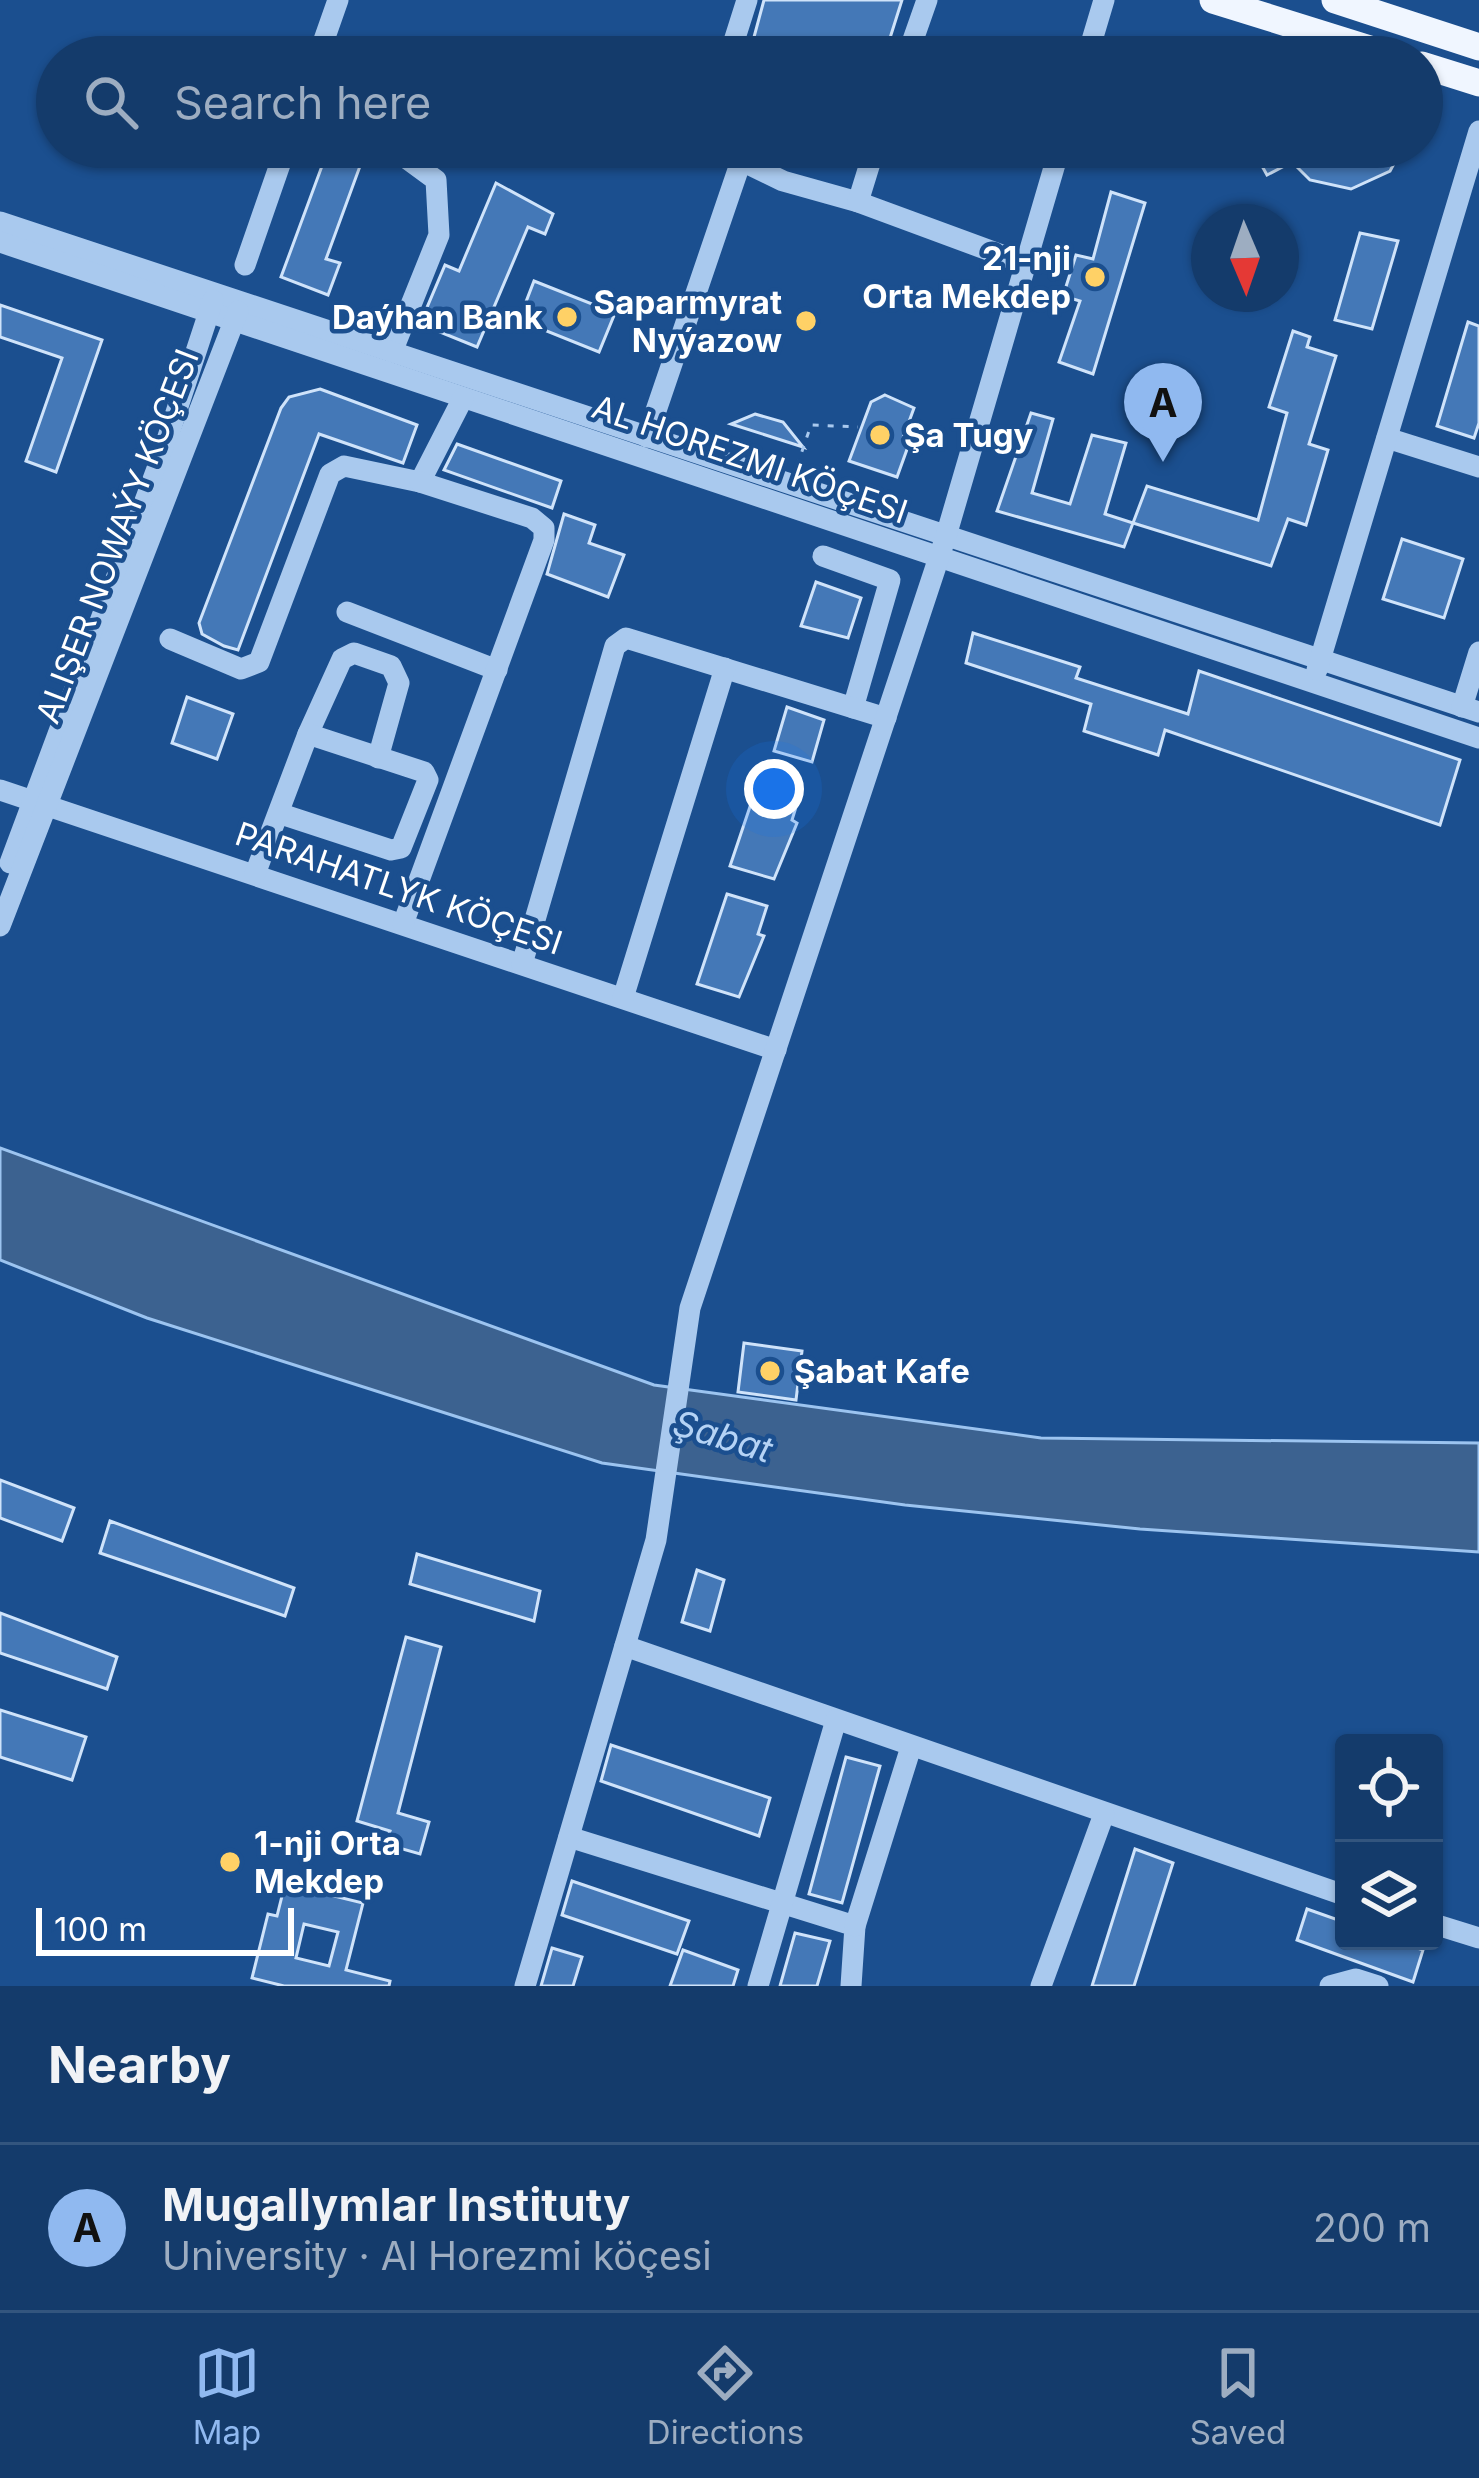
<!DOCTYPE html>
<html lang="en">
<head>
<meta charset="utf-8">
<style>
  body { margin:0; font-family:Inter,sans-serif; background:#214673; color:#f1f3f6 }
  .controls { position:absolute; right:36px; bottom:36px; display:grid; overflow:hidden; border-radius:12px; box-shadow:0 3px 9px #0004 }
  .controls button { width:108px; height:108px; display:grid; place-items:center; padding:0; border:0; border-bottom:3px solid #33557e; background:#143b6b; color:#f1f3f6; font:60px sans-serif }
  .compass { position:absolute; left:1191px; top:204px; width:108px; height:108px; border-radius:50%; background:#143b6b; box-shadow:0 3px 9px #0004; rotate:178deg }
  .scale { position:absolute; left:36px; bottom:30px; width:258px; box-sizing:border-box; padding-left:12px; border:6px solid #fff; border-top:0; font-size:33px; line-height:42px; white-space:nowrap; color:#fff; -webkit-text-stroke:9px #1b4f8f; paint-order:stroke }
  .you { position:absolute; left:774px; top:789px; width:42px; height:42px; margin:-30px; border:9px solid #fff; border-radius:50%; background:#1a73e8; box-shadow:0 0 0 18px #1a73e833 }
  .badge { display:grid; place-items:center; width:78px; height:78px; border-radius:50%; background:#90b9f0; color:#111; font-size:39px; font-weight:700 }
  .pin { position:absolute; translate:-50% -99px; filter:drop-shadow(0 3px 6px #0008) }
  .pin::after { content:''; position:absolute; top:63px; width:42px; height:36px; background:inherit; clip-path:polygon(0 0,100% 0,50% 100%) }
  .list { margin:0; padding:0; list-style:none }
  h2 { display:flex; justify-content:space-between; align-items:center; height:156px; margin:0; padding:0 48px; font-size:51px }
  h2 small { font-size:39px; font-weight:400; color:#9dadc1 }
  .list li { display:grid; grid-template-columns:78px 1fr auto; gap:36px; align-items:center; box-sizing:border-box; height:168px; padding:0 48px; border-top:3px solid #33557e }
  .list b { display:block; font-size:45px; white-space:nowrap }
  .list p { margin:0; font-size:39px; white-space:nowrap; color:#9dadc1 }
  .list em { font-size:39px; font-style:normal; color:#9dadc1 }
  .icon { flex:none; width:66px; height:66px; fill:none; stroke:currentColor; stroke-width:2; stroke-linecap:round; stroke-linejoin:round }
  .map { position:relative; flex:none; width:1479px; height:1986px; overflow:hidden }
  .search { position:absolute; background:#143b6b; box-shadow:0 3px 9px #0004; left:36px; right:36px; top:36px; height:132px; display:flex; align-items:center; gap:30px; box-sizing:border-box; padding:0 42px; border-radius:66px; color:#9dadc1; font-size:45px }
  .sheet { height:324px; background:#143b6b }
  nav { display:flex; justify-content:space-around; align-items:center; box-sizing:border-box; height:168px; border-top:3px solid #33557e; background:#143b6b; font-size:33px; color:#9dadc1 }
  nav a { display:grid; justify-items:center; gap:6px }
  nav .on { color:#90b9f0 }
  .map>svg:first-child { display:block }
</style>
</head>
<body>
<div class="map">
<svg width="1479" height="1986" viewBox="0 0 1479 1986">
  <rect width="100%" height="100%" fill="#1b4f8f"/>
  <path fill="#3c6290" stroke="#9cc4f0" stroke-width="3" d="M0 1148 654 1385 1041 1438 1479 1443V1552L1140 1529 905 1505 602 1463 147 1318 0 1260Z"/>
  <g fill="#4478b7" stroke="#cfe3fa" stroke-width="3" fill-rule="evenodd">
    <path d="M764 0H902L884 57H808L754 37Z"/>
    <path d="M329 147 363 158 326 259 340 263 328 295 281 277Z"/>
    <path d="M1234 147H1318L1348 159 1369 147H1403L1390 171 1351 189 1310 180 1292 162 1267 175 1257 157 1243 164Z"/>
    <path d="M496 183 553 214 545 234 528 227 477 347 420 324 445 265 459 271Z"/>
    <path d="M1111 192 1145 203 1093 374 1059 362 1080 301 1063 296 1076 255 1093 259Z"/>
    <path d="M1360 233 1398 241 1372 329 1335 320Z"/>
    <path d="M534 281 615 313 599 352 519 320Z"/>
    <path d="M0 305 102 340 56 472 26 461 62 358 0 337Z"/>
    <path d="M1468 322 1479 326V423L1474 438 1437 426Z"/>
    <path d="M1293 331 1310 337 1307 347 1336 356 1309 444 1328 450 1306 525 1288 519 1271 566 1133 523 1147 486 1258 520 1287 413 1269 407Z"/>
    <path d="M320 389 417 425 403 463 319 434 238 650 224 646 202 634 199 623 281 408 289 397Z"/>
    <path d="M885 395 914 408 903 438 910 441 897 477 849 461 871 402Z"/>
    <path d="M1031 413 1053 419 1032 493 1070 504 1092 435 1126 443 1105 514 1133 523 1124 547 997 511Z"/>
    <path d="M755 414 783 422 803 447 731 424Z"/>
    <path d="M457 444 561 481 552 508 444 470Z"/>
    <path d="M564 514 595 525 589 543 624 555 608 597 547 574Z"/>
    <path d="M1402 539 1463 559 1444 618 1383 599Z"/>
    <path d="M816 582 861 598 848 638 801 626Z"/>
    <path d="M973 633 1080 667 1076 678 1188 714 1199 671 1460 760 1440 825 1165 730 1158 755 1084 731 1091 704 966 663Z"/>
    <path d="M187 697 233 714 217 759 172 743Z"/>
    <path d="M787 707 824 720 812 762 774 751Z"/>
    <path d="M760 777 801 791 792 820 797 823 774 879 730 866Z"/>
    <path d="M727 894 767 906 758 934 764 936 739 997 697 984Z"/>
    <path d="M744 1343 802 1351 796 1400 738 1392Z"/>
    <path d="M0 1480 74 1508 62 1541 0 1518Z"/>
    <path d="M110 1521 294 1588 285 1616 100 1553Z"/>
    <path d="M417 1554 540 1591 534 1621 410 1584Z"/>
    <path d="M697 1570 724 1580 710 1631 682 1622Z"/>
    <path d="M0 1613 117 1657 107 1689 0 1653Z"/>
    <path d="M406 1637 441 1647 398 1813 429 1822 420 1854 385 1844 390 1831 357 1821Z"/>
    <path d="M0 1710 86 1737 72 1780 0 1757Z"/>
    <path d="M611 1745 770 1798 759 1836 601 1781Z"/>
    <path d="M846 1757 880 1766 842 1903 809 1894Z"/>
    <path d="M1135 1849 1173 1863 1134 1986H1092Z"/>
    <path d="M572 1881 689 1921 677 1954 562 1915Z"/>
    <path d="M285 1884 363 1903 346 1970 390 1981 389 1986H284L252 1978 268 1914 277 1916ZM304 1924 338 1932 329 1966 296 1958Z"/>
    <path d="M1307 1909 1344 1922V1941H1398L1423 1950 1413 1982 1297 1940Z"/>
    <path d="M795 1933 830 1941 817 1986H780Z"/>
    <path d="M552 1948 582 1957 573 1986H541Z"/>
    <path d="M683 1950 738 1970 733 1986H670Z"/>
  </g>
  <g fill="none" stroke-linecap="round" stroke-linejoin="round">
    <path stroke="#a9c9ee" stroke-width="3" stroke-dasharray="6 9" stroke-linecap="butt" d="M797 466 811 425 858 427"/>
    <g stroke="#a9c9ee" stroke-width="21">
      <path d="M318 57 338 0"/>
      <path d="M729 57 747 0"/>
      <path d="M907 57 927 0"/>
      <path d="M1087 57 1104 0"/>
      <path d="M391 147 436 180 439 235 392 352"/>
      <path d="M713 147 783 181 858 202"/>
      <path d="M875 147 858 202 1026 264"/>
      <path d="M0 222 1479 712"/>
      <path d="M0 242 1479 738"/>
      <path d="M245 265 286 147"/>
      <path d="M647 437 740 164"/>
      <path d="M1387 438 1479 467"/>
      <path d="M823 556 890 580 853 708"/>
      <path d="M347 612 497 670"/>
      <path d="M170 639 241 669 259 662 330 474 344 466 420 482 463 398"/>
      <path d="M1317 670 1479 131"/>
      <path d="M1462 707 1479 652"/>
      <path d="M308 734 342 659 354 653 391 666 399 683 378 758"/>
      <path d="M0 790 776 1050"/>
      <path d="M10 863 161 458 213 300"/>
      <path d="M255 874 308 734 424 772 428 780 401 848 391 850 278 813"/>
      <path d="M403 924 544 540V528L532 518 420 482"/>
      <path d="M0 926 238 311"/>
      <path d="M522 964 615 646 626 638 886 718"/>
      <path d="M623 998 725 668"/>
      <path d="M625 1646 1344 1895"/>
      <path d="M569 1837 855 1926 851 1986"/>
      <path d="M1434 1924 1479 1938"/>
      <path d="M855 1926 911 1747"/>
      <path d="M525 1986 656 1540 690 1308 946 536 1060 147"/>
      <path d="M758 1986 836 1720"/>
      <path d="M1041 1986 1104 1814"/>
      <path d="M1330 1986 1356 1979 1378 1986"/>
    </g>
    <g stroke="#f0f6ff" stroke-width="27">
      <path d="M1213 0 1395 57"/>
      <path d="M1335 0 1479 47"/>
      <path d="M1422 65 1479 83"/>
    </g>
  </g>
  <g fill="#ffd166" stroke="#1b4f8f" stroke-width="4.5">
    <circle cx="1095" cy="277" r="12"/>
    <circle cx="567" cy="317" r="12"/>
    <circle cx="806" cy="321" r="12"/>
    <circle cx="880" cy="435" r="12"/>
    <circle cx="770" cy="1371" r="12"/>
    <circle cx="230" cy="1862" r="12"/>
  </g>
  <g text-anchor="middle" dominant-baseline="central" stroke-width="9" stroke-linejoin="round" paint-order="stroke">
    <g font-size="33" font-weight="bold" fill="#fff" stroke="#1b4f8f" text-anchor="end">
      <text x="1071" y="258">21-nji<tspan x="1071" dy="38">Orta Mekdep</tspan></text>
      <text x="782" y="302">Saparmyrat<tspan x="782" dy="38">Nyýazow</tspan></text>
      <text x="543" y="317">Daýhan Bank</text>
      <text x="904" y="435" text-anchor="start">Şa Tugy</text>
      <text x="794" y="1371" text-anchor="start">Şabat Kafe</text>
      <text x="254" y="1843" text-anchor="start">1-nji Orta<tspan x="254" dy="38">Mekdep</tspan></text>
    </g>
    <g font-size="33" fill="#fff" stroke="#1b4f8f">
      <text transform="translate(750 459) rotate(19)">AL HOREZMI KÖÇESI</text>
      <text transform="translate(117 536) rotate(-69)">ALIŞER NOWAÝY KÖÇESI</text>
      <text transform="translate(399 888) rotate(19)">PARAHATLYK KÖÇESI</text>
    </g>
    <g font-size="36" font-style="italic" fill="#b5d3f5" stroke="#1b4f8f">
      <text transform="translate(723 1436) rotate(17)">Şabat</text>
    </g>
  </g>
</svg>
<div class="controls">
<button><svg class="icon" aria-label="locate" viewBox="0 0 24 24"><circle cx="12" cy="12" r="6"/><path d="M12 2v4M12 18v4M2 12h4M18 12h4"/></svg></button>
<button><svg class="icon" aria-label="layers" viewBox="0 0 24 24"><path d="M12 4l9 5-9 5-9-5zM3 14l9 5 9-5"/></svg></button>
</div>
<svg class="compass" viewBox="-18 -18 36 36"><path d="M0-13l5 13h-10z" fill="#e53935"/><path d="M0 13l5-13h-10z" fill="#9dadc1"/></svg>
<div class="scale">100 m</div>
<div class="you"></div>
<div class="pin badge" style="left:1163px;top:462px">A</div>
<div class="search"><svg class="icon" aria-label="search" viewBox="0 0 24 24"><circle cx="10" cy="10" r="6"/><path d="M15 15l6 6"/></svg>Search here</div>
</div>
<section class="sheet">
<h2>Nearby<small></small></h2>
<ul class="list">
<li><span class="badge">A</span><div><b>Mugallymlar Instituty</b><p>University · Al Horezmi köçesi</p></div><em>200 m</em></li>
</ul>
</section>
<nav>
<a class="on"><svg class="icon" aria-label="map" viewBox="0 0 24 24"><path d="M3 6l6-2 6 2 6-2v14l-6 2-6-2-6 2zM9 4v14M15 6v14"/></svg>Map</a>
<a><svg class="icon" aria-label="directions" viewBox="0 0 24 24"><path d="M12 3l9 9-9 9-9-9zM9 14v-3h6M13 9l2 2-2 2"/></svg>Directions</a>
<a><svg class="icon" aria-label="saved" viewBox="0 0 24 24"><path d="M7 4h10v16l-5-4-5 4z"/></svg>Saved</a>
</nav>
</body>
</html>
